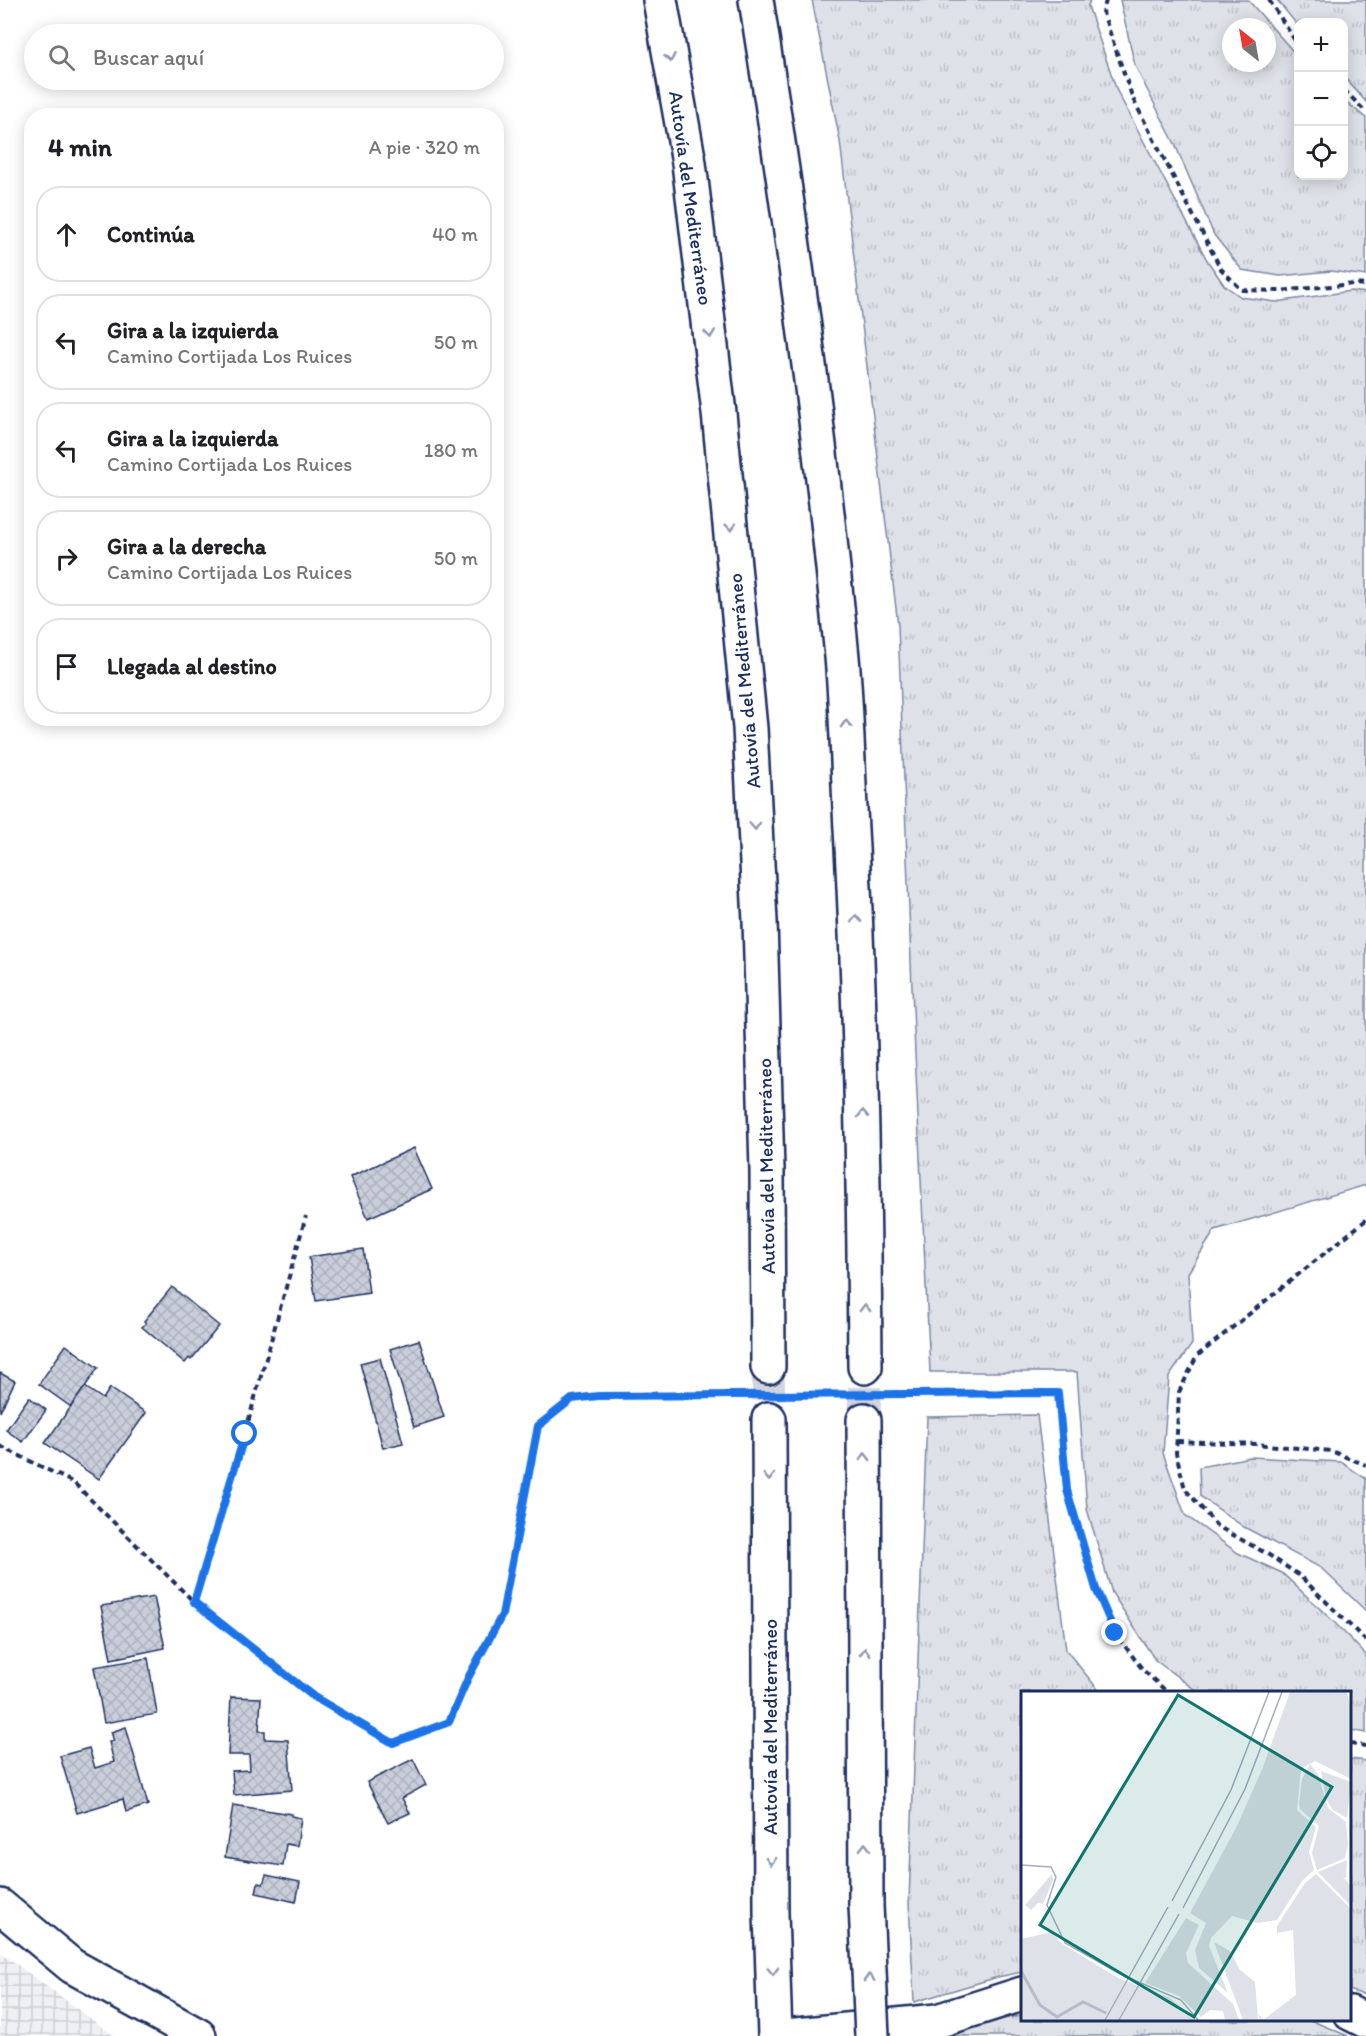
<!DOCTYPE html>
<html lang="es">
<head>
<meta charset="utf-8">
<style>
  body { margin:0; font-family:Itim,sans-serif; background:#f6f6f6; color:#202124 }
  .controls { position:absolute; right:18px; top:18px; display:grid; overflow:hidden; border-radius:12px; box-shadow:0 3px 15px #0003 }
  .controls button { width:54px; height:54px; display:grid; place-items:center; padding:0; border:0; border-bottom:2px solid #e0e0e0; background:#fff; color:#202124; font:30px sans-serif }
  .compass { position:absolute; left:1222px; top:18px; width:54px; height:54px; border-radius:50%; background:#fff; box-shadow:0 3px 15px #0003; rotate:329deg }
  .stop { position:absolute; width:18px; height:18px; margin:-14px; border:4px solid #1a73e8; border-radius:50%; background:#fff }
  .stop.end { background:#1a73e8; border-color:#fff; box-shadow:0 2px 6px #0008 }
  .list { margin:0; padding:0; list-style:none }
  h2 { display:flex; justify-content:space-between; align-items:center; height:78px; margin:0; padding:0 24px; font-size:26px }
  h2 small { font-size:20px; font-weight:400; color:#757577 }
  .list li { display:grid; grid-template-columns:39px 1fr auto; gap:18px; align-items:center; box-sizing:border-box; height:96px; margin:0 12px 12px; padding:0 12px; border:2px solid #e0e0e0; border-radius:24px }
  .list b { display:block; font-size:22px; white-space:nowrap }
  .list p { margin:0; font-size:20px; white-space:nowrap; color:#757577 }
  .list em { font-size:20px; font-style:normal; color:#757577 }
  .icon { flex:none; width:33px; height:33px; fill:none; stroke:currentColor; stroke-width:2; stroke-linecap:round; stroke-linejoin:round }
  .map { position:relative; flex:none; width:1366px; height:2036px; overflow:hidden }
  .search { position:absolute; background:#fff; box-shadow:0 3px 15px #0003; left:24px; top:24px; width:480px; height:66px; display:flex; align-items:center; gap:15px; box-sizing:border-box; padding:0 21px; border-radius:33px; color:#757577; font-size:22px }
  .panel { position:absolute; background:#fff; box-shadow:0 3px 15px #0003; left:24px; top:108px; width:480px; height:618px; border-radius:24px }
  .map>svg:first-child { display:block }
</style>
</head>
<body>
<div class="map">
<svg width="1366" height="2036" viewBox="0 0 1366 2036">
  <defs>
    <pattern id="industrial-grid" width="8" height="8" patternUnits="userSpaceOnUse" patternTransform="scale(1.5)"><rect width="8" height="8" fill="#eff0f4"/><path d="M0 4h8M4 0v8" fill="none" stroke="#ccced4"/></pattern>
    <pattern id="grass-tufts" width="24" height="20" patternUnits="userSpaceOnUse" patternTransform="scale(1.5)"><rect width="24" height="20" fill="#dee1e7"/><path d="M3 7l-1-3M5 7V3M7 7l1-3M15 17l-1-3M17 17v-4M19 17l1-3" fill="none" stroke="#bec1c9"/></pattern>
    <pattern id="building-cross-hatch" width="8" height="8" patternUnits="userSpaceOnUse" patternTransform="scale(1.5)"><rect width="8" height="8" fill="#caceda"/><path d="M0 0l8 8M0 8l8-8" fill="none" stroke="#adb1be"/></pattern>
  </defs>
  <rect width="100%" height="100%" fill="#fff"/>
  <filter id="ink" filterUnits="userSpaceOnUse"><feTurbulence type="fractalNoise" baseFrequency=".0167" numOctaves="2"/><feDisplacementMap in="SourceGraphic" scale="12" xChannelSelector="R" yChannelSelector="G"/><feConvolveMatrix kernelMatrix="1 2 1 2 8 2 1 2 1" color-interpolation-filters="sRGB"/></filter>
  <g filter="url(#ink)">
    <path fill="url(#industrial-grid)" d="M0 1952 113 2035 0 2036Z"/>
    <g fill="url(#grass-tufts)" stroke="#7c88a2" stroke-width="1.5" fill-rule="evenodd">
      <path d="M812 0H1090L1088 6 1117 91 1207 260 1224 285 1241 297 1276 302 1351 291 1366 293V1185L1215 1230 1188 1273 1192 1344 1169 1377 1163 1453 1185 1515 1238 1553 1282 1573 1334 1622 1366 1655V1733L1350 1730V1692H1198L1155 1660 1112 1593 1087 1509 1077 1372H930L912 988 898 625 840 141Z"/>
      <path d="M1120 0H1248L1298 57V176H1344V100L1366 118V276L1331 271 1280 276 1242 270 1214 235 1174 142 1135 66ZM1231 27H1267V63H1231Z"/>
      <path d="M1277 0H1366V102L1344 77V22H1298V26Z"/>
      <path d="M1037 1415 1066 1650 1100 1692H1022V1972L998 1977 914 2002 909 1902 927 1417Z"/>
      <path d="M1250 1457 1341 1462 1366 1479V1611L1321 1568 1244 1527 1200 1496 1199 1467Z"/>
      <path d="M1350 1759 1366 1761V1995L1350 1991Z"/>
      <path d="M1022 2016V2020H1310L1348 2036H938L998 2019Z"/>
    </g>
    <g fill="url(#building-cross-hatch)" stroke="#1b2f5e" stroke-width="1.5">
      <path d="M414 1148 432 1189 368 1218 350 1177Z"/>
      <path d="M363 1249 369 1293 316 1301 309 1257Z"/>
      <path d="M172 1287 219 1326 191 1360 189 1358 185 1363 142 1327 146 1323 144 1321Z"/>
      <path d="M419 1340 444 1417 414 1427 390 1349Z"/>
      <path d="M66 1345 98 1368 71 1407 39 1384Z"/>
      <path d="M380 1358 403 1443 383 1448 360 1363Z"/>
      <path d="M0 1373 15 1381 0 1412Z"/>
      <path d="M85 1387 103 1399 110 1388 146 1413 99 1479 45 1443Z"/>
      <path d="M29 1397 46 1410 23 1442 6 1430Z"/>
      <path d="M154 1597 165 1648 111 1659 101 1606Z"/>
      <path d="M148 1658 157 1714 104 1723 94 1667Z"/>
      <path d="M231 1697 261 1698 259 1731H265V1739L288 1740 292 1790 234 1795 232 1771 250 1770 249 1755H228Z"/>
      <path d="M126 1727 148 1805 126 1812 123 1799 77 1813 60 1756 89 1748 95 1768 114 1762 109 1742 114 1741 111 1732Z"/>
      <path d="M413 1759 426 1785 402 1798 410 1813 388 1823 367 1782Z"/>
      <path d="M233 1805 291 1814V1816L301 1818 297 1846 286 1844 283 1866 225 1857Z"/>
      <path d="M266 1875 300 1882 296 1902 256 1893 258 1883 263 1884Z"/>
    </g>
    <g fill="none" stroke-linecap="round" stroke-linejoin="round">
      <g stroke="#d1d5df" stroke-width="33" stroke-dasharray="33 16" stroke-linecap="butt">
        <path d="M768 1367 769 1419"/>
        <path d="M864 1420 865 1367"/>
      </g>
      <g stroke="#1b2f5e" stroke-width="38">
        <g id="minor">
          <path d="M0 1906 72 1966 199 2036"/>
          <path d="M1350 2013 1366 2021"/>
          <path d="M786 2036 937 2021 1022 1994"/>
        </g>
      </g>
      <g stroke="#1b2f5e" stroke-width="38">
        <g id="motorway">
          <path d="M660 0 689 163 719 413 750 728 760 921 767 1170 768 1367"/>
          <path d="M756 0C791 218 821 437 842 657 847 714 848 772 851 829 861 1008 864 1187 865 1367"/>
          <path d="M769 1419 771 1913 775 2036"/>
          <path d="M864 1420 866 1905"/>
        </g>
      </g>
      <g stroke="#1b2f5e" stroke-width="4" stroke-dasharray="6 4.5" stroke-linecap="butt">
        <path d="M1106 0 1103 13 1133 99 1221 269 1242 290 1278 291 1354 284 1366 285"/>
        <path d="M1269 0 1298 45"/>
        <path d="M1344 90 1366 112"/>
        <path d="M1366 1220 1197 1356 1179 1392 1176 1453 1185 1489 1217 1526 1269 1555 1300 1576 1366 1641"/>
        <path d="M1040 1392 1058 1393 1067 1490 1096 1589 1115 1633 1143 1670 1167 1692"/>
        <path d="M1177 1441 1256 1444 1331 1451 1366 1465"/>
        <path d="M0 1446 74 1483 194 1602 314 1697 393 1743 449 1722 468 1678 502 1615 538 1427 572 1399 598 1396"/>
        <path d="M194 1602 245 1433 306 1216"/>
        <path d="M1350 1744 1366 1746"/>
      </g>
      <use href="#minor" stroke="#fff" stroke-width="33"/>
      <use href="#motorway" stroke="#fff" stroke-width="33"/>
      <g stroke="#1b2f5e" stroke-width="38" stroke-linecap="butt">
        <path id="motorway-bridge" d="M866 1905 872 2036"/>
      </g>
      <path stroke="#1b2f5e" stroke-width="4" stroke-dasharray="6 4.5" stroke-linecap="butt" d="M598 1396 1040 1392"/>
      <use href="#motorway-bridge" stroke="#fff" stroke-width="33"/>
    </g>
    <defs><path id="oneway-chevron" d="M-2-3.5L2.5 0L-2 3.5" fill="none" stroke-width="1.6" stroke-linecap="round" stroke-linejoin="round" transform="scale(1.5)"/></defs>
    <g stroke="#8d97ae">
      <use href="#oneway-chevron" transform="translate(670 58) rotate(80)"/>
      <use href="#oneway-chevron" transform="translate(710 334) rotate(83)"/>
      <use href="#oneway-chevron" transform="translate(731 527) rotate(84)"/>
      <use href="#oneway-chevron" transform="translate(846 724) rotate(-93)"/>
      <use href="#oneway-chevron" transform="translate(755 826) rotate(87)"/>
      <use href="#oneway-chevron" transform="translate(856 919) rotate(-92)"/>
      <use href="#oneway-chevron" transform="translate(863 1114) rotate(-92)"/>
      <use href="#oneway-chevron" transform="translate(865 1308) rotate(-90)"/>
      <use href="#oneway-chevron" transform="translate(865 1457) rotate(-90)"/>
      <use href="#oneway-chevron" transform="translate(769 1477) rotate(90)"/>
      <use href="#oneway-chevron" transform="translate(865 1652) rotate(-90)"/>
      <use href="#oneway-chevron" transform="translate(865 1847) rotate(-90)"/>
      <use href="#oneway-chevron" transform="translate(771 1861) rotate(90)"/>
      <use href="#oneway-chevron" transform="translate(773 1971) rotate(88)"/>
      <use href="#oneway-chevron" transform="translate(869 1978) rotate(-93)"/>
    </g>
  </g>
  <g fill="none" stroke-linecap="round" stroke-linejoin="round" filter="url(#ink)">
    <path stroke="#1a73e8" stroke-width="8" d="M245 1434 194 1602 314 1697 393 1743 449 1722 468 1678 502 1615 538 1426 572 1399 598 1396 1058 1393 1067 1490 1096 1589 1115 1633"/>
  </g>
  <g text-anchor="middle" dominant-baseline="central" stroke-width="5" stroke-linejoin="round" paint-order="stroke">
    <g font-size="20" fill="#1b2f5e" stroke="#fff">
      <text transform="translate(691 198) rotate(82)">Autovía del Mediterráneo</text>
      <text transform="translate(744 681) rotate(-95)">Autovía del Mediterráneo</text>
      <text transform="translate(766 1166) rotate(-91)">Autovía del Mediterráneo</text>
      <text transform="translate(770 1727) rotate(-90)">Autovía del Mediterráneo</text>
    </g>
  </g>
  <g transform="translate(1021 1691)">
    <rect width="330" height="330" fill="#fff"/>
    <path d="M269 1H326L330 19V88L294 70 280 78 276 119 295 136 288 161 293 179 281 190 256 229 237 232 211 225 190 247 188 255 207 302 178 277 174 259 185 232 169 222 216 135 242 76ZM289 73 297 83 307 117 325 131 327 153 324 167 296 179 291 162 298 135 279 118 278 113 281 88ZM300 80 330 91 326 127 312 119 305 108ZM326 169 325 187 322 186 330 195V215L297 181ZM31 183 32 189 22 213 17 212 10 219 4 214ZM295 183 330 218V329H239L237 323 242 329 275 304 272 239 256 242V235L284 192ZM165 227 178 234 165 262 167 272 212 313 218 329H204L202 320 189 319 180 326 158 305 124 292ZM31 241 40 252 97 287 149 307 174 329H0V248ZM193 251 209 260 219 279 234 291 237 329H222Z" fill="#dee1e7"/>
    <path fill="none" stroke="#b5bbca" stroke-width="3" d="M0 280 19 314 36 326 62 311 85 322"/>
    <path fill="none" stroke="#a4acbf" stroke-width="1.5" d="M0 174 30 176 35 186 26 214 44 252 99 283 160 309 177 329M151 210 210 99 248 1M162 217 224 98 261 1M84 329 147 216M98 329 158 223"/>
    <path fill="#0f766e" fill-opacity="0.15" stroke="#0f766e" stroke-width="3" d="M157 4 311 96 173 326 19 234Z"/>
    <rect width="330" height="330" fill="none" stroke="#1b2f5e" stroke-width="3"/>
  </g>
</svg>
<div class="controls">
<button>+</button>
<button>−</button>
<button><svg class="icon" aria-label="locate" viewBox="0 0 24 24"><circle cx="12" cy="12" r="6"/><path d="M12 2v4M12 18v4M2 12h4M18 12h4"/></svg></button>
</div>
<svg class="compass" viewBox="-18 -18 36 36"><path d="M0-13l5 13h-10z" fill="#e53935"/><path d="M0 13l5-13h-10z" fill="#757577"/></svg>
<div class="stop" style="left:245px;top:1434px"></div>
<div class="stop end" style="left:1115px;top:1633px"></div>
<div class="search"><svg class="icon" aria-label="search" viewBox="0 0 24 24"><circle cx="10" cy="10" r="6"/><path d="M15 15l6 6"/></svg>Buscar aquí</div>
<section class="panel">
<h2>4 min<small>A pie · 320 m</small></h2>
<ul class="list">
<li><svg class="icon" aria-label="ahead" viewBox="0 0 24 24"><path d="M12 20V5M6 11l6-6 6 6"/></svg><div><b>Continúa</b></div><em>40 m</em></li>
<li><svg class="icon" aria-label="left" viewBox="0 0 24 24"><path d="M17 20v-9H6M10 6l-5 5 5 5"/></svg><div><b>Gira a la izquierda</b><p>Camino Cortijada Los Ruices</p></div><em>50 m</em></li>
<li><svg class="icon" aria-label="left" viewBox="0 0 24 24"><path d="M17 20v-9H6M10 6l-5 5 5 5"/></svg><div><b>Gira a la izquierda</b><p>Camino Cortijada Los Ruices</p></div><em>180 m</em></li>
<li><svg class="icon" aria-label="right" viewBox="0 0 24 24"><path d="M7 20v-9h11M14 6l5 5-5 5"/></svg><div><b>Gira a la derecha</b><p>Camino Cortijada Los Ruices</p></div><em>50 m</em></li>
<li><svg class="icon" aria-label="arrive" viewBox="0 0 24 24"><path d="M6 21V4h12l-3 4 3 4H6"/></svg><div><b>Llegada al destino</b></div></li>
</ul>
</section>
</div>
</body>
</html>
